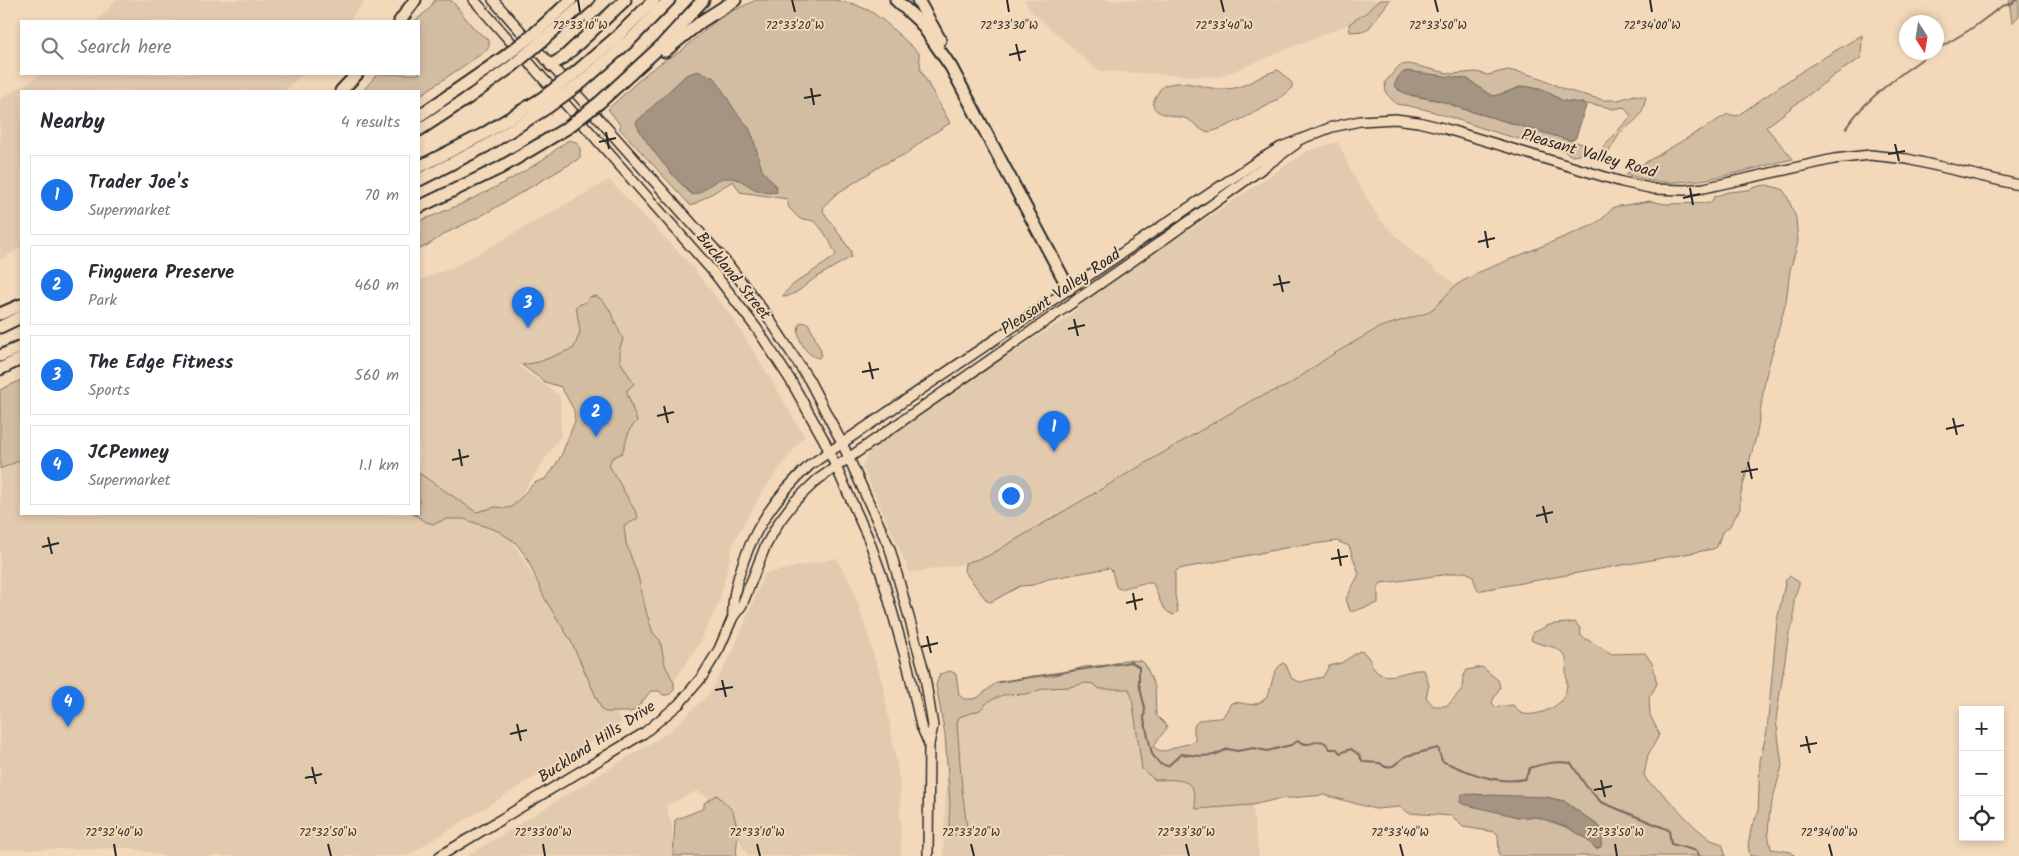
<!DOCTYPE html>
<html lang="en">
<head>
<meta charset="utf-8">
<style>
  body { margin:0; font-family:Kalam,sans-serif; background:#f2f2f3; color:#2b2b33 }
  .controls { position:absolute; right:15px; bottom:15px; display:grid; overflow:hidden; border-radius:0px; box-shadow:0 2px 8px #0003 }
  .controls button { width:45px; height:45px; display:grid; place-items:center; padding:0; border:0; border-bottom:1px solid #e1e1e2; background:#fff; color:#2b2b33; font:25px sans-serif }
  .compass { position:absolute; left:1899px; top:15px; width:45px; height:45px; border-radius:50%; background:#fff; box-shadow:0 2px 8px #0003; rotate:168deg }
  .you { position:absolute; left:1010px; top:495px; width:18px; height:18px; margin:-12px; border:4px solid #fff; border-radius:50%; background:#1a73e8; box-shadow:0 0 0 8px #1a73e833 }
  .badge { display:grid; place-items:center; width:32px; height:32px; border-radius:50%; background:#1a73e8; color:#fff; font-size:16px; font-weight:700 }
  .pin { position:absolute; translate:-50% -41px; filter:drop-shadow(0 1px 2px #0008) }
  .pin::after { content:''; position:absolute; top:26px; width:18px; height:15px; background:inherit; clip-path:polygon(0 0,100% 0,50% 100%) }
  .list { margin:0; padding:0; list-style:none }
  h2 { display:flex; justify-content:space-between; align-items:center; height:65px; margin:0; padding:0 20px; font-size:21px }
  h2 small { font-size:16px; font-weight:400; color:#7c7c81 }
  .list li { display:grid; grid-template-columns:32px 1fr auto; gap:15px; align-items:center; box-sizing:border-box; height:80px; margin:0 10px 10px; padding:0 10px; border:1px solid #e1e1e2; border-radius:0px }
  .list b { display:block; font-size:19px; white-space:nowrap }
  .list p { margin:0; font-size:16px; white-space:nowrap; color:#7c7c81 }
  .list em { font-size:16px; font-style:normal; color:#7c7c81 }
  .icon { flex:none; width:28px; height:28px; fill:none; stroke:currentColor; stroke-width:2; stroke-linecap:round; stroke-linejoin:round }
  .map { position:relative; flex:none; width:2019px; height:856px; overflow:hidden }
  .search { position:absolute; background:#fff; box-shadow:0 2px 8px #0003; left:20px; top:20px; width:400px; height:55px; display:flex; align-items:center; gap:12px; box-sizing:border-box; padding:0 18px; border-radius:0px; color:#7c7c81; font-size:19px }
  .panel { position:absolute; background:#fff; box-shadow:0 2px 8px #0003; left:20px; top:90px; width:400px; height:425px; border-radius:0px }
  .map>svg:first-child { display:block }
</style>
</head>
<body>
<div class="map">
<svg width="2019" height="856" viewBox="0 0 2019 856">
  <rect width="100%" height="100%" fill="#f3d9ba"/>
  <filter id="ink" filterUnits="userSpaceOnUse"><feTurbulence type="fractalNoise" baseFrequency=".02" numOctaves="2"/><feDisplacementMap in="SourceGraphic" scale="10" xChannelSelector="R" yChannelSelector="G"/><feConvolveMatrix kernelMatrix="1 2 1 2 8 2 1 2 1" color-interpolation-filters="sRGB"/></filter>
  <g filter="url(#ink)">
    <g fill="#e2caae">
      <path d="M116 0H366L348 21H97Z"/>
      <path d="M1024 0H1379L1359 20 1219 77 1098 71 1031 11Z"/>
      <path d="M43 74H303L284 91H21V247L0 260V99Z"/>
      <path d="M1338 142 1351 171 1379 219 1414 253 1456 285 1436 306 1427 313 1380 327 1330 356 1287 386 1254 399 988 556 959 565 910 573 862 466 868 453 989 367 987 368 1065 320 1094 294 1307 151Z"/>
      <path d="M609 180 690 264 732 317 770 378 804 436 762 492 734 541 719 603 699 644 667 692 638 576 626 543 619 512 599 459 625 390 631 381 616 352 585 321 576 354 519 366 560 396 561 435 509 514 508 534 622 723 407 856H164L131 848 0 850V470L21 458V514H419V280L452 268Z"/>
      <path d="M836 558 853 587 883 685 900 783 901 856H748L721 805 697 791 666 805 672 826V856H467L669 732 710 693 734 649 764 574Z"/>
      <path d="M1086 683 1093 684 1100 689H1129L1167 780 1178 779 1191 787 1194 793 1196 808 1252 805 1259 856H943L947 769 950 804 949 825 957 836 967 828 961 778 957 723 959 717 980 710 989 701 996 697 1027 694 1046 688 1070 687Z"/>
    </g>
    <g fill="#d2bda2" stroke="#7e7466" fill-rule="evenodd">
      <path d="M435 0H450L453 2 475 30 489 40V46L487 50 419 96V91H363L377 74H419V21H415L429 9Z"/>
      <path d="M756 0H835L854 4 870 11 884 21 919 53 921 71 950 123 925 139 906 154 882 165 836 194 824 206 823 211 851 251V257L815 278 797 292 786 297 783 296C790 282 823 267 836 255 833 247 821 224 813 221 809 219 804 220 800 219L789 208 787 199 740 192 733 181 691 206 619 128 621 126 608 109 648 72 668 58 680 52 720 17Z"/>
      <path d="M1379 0H1390L1369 28 1365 31 1350 32 1349 24 1367 12Z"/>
      <path d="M2009 0H2019V16L2012 23Z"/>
      <path d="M1862 35 1861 58 1836 74 1766 127 1793 159C1743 170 1676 195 1626 174L1728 114 1737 116 1808 67Z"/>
      <path d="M1409 64 1452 74 1476 72 1488 75 1507 70 1524 73 1541 78 1566 90 1603 100H1618L1635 95 1646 97C1641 122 1635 118 1620 134 1613 142 1610 153 1602 160L1598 156 1600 151 1631 116 1624 107 1613 109 1602 106 1563 101 1546 91 1536 88 1519 87 1500 95 1492 96 1484 91 1471 81 1404 72 1397 79 1398 90 1413 96 1441 101 1460 108 1586 145 1580 155 1572 156 1564 151C1537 143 1508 137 1482 128 1451 118 1429 108 1396 104L1386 93 1385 82 1400 65Z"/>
      <path d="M1278 70 1281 72 1292 83C1292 87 1293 88 1290 90 1282 100 1221 131 1209 132 1200 132 1195 122 1187 119 1177 115 1145 116 1155 98 1158 93 1160 88 1164 86 1184 77 1205 90 1225 89 1246 89 1258 75 1278 70Z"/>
      <path d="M569 140 576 142 580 148V157L577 160 481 216 444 234 428 245 419 249V221C461 206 503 185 541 161 551 154 559 146 569 140Z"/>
      <path d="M1767 185 1782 189 1787 196 1796 218 1798 242 1790 270 1786 302 1765 379 1757 433 1740 497V509L1729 527 1722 532 1717 547 1713 549 1482 590 1478 591 1472 575 1465 572 1390 582 1381 583 1378 587V603L1354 611H1350L1346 599 1359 574 1349 546 1337 541 1290 547 1179 569 1175 572V595L1178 611 1174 615C1161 612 1158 594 1153 583H1144L1120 589 1116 587 1112 571 1109 568 1048 579 1033 585 1020 586 991 602 987 601 964 571 965 563 988 556 1254 399 1287 386 1330 356 1380 327 1427 313 1436 306 1456 285 1477 273 1593 225 1603 218 1614 207 1650 201 1665 204 1711 203 1714 197 1728 192 1748 190 1759 186Z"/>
      <path d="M596 296C611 303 615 325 623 339L620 348V361L634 384 627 390V393L637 421 630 429 622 453 612 458 609 465 638 516 637 519 624 526 626 543 638 576 646 611 653 633 660 640 665 665 674 683V690L669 695H663L659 691H651L635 710 631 712H605L602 710 571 641 545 599 527 558 515 542 498 531 464 519H447L434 524 426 522 413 514H419V473L476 512 496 507 506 508 512 507 534 483 545 479 552 471 561 456 575 421 574 410 561 387 545 382 522 365 539 362 574 348 580 332 576 306 586 302 589 297Z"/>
      <path d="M801 322 808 323 809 325 821 351V355L819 358C806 357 792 333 801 322Z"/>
      <path d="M21 380V460L0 469V390Z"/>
      <path d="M1789 576 1799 582V584L1794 599V622L1789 633 1776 719 1782 766 1770 809 1768 833 1771 849 1791 852 1795 856H1750L1748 845 1752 825 1758 814 1760 760 1767 731 1777 621 1786 579Z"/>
      <path d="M1575 622 1580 628 1581 636 1612 654 1645 653 1652 663 1657 684 1649 698 1650 715 1659 733 1658 737 1648 755 1644 775 1648 782 1662 793 1695 827 1711 840 1722 844 1726 856H1499L1498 835 1495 832 1463 827 1452 816 1409 813 1400 807 1375 809 1325 795 1278 799 1252 805 1196 809C1195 803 1195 798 1194 793 1191 776 1166 780 1155 780L1142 769 1132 697 1129 689H1100L1093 684 1086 683 1070 687 1046 688 1027 694 1003 695 989 701 980 710 959 717 957 723 962 789 967 828 957 836 952 834 949 825 950 804 945 735 936 685 940 674 950 671 956 674 959 695 964 699H971L977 698 996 683 1034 676H1051L1084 667 1108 665 1124 660 1142 661 1145 664 1155 687 1156 715 1167 726C1165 734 1157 737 1154 747 1163 756 1173 747 1183 745 1188 744 1191 744 1195 740 1196 735 1193 733 1194 728 1195 716 1215 720 1223 717L1231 703C1240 701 1247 706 1255 704 1277 699 1266 675 1283 663L1286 665 1292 679 1300 682 1323 677 1329 666 1341 663 1360 651C1371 653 1370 670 1380 674 1394 680 1410 668 1424 670L1429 685 1426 697 1433 706H1445L1449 704 1462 689 1463 677 1467 670 1482 667 1498 680 1500 687 1492 702 1494 706 1497 707 1513 705C1516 708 1517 711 1521 713 1532 718 1557 709 1563 698 1568 689 1567 682 1566 672 1566 666 1568 658 1563 653 1553 644 1540 646 1531 640L1533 632C1539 631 1544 627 1549 625 1556 623 1566 624 1575 622ZM1474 794 1514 797H1546L1564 801 1600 827 1596 848 1584 837 1563 825 1537 817H1518L1506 813Z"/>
      <path d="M717 795 733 811 738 832 736 856H673L675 820 702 809 704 808V803Z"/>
    </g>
    <g fill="#a49481" stroke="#746a5f">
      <path d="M697 71 715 78 734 109 749 128 753 137 762 170 776 186 777 192C751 196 748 178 728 178 713 177 707 192 693 195 682 188 637 134 636 122L686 75Z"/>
      <path d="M1407 71 1468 79 1484 91 1494 96 1525 86 1546 91 1563 101 1584 103 1586 106 1576 137 1575 139 1568 140 1460 108 1441 101 1406 94 1394 86C1396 80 1401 72 1407 71Z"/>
      <path d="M1462 794 1546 797 1564 801 1600 827 1603 836 1601 847 1596 849 1584 837 1569 828 1537 817H1518L1463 804 1460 802Z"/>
    </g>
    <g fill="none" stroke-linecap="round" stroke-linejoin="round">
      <g stroke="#746a5f" stroke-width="2">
        <path d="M1936 50 1971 29 2002 6 2011 4 2017 0"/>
        <path d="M1846 128C1864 100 1905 70 1933 52"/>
        <path d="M999 682 1131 662 1139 667V684L1145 708 1144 719 1152 754 1160 764 1168 766 1181 754 1201 756 1214 755 1228 749 1237 751 1254 748 1267 751 1291 745 1298 741C1301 742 1304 744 1307 744 1317 744 1321 735 1330 749H1337L1340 753 1351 749 1359 755 1363 762 1380 763 1385 767 1393 766 1406 756 1438 748 1442 761C1468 772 1496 785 1525 779L1530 768C1545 763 1556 761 1571 763L1586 786 1601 802 1669 830 1671 844 1697 851 1699 856"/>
      </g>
      <g stroke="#2b2b2b" stroke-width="12">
        <g id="secondary">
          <path d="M474 0 715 274 757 329 791 381 824 440 869 540 882 576 908 667 921 726 929 744"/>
          <path d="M493 0 727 263 766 314 809 380 842 443 890 549 924 671 933 726 929 744 928 856"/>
          <path d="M733 617C732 602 735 590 739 575 752 530 776 496 810 465L1256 162 1281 147 1332 127 1360 121 1395 119 1418 122 1443 128 1622 182 1654 189 1684 190 1704 188 1834 159 1870 155 1907 159 2019 185"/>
          <path d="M440 856 644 733 679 704 702 677 719 649 733 617 742 605 765 547 779 522 794 502 817 480 1170 235 1296 144"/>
        </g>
      </g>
      <g stroke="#2b2b2b" stroke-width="15">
        <g id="highway">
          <path d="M896 0 920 22 951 67 1069 289"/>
          <path d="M918 0 940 40"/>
          <path d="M400 21 415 0"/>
          <path d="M536 32 571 0"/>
          <path d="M543 40 588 0"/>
          <path d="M665 51 702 21 735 0"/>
          <path d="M551 65 563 58 625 0"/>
          <path d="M574 74 618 36 654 0"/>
          <path d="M582 82 630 40 669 0"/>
          <path d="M341 91 357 74"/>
          <path d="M600 102 661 46 703 0"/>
          <path d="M419 116 503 58"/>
          <path d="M419 130 468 98 511 67"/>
          <path d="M419 167 482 135 541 99"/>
          <path d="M419 180 486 146 548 107"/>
          <path d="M419 207 500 168 567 128"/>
          <path d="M0 314 21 305"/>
          <path d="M0 327 21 317"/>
          <path d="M0 356 21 347"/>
          <path d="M0 369 21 359"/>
        </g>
      </g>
      <use href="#secondary" stroke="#f3d9ba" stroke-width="9"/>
      <use href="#highway" stroke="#f3d9ba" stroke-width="11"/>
      <g stroke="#2b2b2b" stroke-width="15" stroke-linecap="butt">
        <g id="highway-bridge">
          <path d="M503 58 536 32"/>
          <path d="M511 67 543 40"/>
          <path d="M541 99 574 74"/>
          <path d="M548 107 582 82"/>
          <path d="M567 128 600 102"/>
        </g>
      </g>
      <use href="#highway-bridge" stroke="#f3d9ba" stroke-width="11"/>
    </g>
  </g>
  <path fill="none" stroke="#2b2b2b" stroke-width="2" d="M578 0 580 12M792 0 795 12M1007 0 1009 12M1221 0 1224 12M1435 0 1438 12M1650 0 1652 12M1016 44 1020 61M1009 55 1026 51M811 88 814 105M804 98 821 95M606 132 609 149M599 142 616 138M1895 144 1899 161M1888 154 1905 151M1690 188 1693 205M1683 198 1700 194M1485 231 1488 248M1478 242 1495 238M1279 275 1283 292M1273 285 1290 282M1074 319 1078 336M1068 329 1085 325M869 362 873 379M862 372 879 369M664 406 668 423M657 416 674 412M1953 418 1957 435M1946 429 1964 425M459 449 462 466M452 460 469 456M1748 462 1752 479M1741 472 1758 469M1543 506 1547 523M1536 516 1553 512M48 537 52 554M42 547 59 543M1338 549 1341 566M1331 559 1348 556M1133 593 1136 610M1126 603 1143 599M927 636 931 653M921 647 938 643M722 680 726 697M715 690 733 687M517 724 521 741M510 734 527 730M1806 736 1810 753M1800 746 1817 743M312 767 316 784M305 778 322 774M1601 780 1605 797M1594 790 1612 786M114 844 116 856M328 844 331 856M543 844 545 856M757 844 760 856M971 844 974 856M1186 844 1189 856M1400 844 1403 856M1615 844 1617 856M1829 844 1832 856"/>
  <g text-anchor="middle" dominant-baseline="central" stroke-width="4" stroke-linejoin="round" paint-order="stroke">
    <g font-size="16" fill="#2b2b2b" stroke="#f3d9ba">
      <text transform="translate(1589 154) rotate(16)">Pleasant Valley Road</text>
      <text transform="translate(733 276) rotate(51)">Buckland Street</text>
      <text transform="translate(1061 292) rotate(-34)">Pleasant Valley Road</text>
      <text transform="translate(597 742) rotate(-33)">Buckland Hills Drive</text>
    </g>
  </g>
  <g font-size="12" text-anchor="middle" fill="#2b2b2b" stroke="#f3d9ba" stroke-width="4" stroke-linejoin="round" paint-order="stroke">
    <text x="580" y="29">72°33'10"W</text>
    <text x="795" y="29">72°33'20"W</text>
    <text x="1009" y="29">72°33'30"W</text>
    <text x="1224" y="29">72°33'40"W</text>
    <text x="1438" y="29">72°33'50"W</text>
    <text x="1652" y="29">72°34'00"W</text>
    <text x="114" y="836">72°32'40"W</text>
    <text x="328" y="836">72°32'50"W</text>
    <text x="543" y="836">72°33'00"W</text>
    <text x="757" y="836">72°33'10"W</text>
    <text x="971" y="836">72°33'20"W</text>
    <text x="1186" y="836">72°33'30"W</text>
    <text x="1400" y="836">72°33'40"W</text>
    <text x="1615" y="836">72°33'50"W</text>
    <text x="1829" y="836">72°34'00"W</text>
  </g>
</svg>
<div class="controls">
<button>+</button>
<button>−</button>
<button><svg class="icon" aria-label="locate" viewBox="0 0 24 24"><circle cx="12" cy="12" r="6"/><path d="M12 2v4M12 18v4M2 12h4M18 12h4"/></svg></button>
</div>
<svg class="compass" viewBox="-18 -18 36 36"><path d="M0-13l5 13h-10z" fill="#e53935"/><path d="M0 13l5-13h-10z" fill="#7c7c81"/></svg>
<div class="you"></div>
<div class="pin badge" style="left:1054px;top:452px">1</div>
<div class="pin badge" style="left:596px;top:437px">2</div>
<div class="pin badge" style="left:528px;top:328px">3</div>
<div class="pin badge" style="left:68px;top:727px">4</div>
<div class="search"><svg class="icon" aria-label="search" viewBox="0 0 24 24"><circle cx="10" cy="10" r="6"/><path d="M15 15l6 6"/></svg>Search here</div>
<section class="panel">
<h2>Nearby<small>4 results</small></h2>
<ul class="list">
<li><span class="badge">1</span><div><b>Trader Joe's</b><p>Supermarket</p></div><em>70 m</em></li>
<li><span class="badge">2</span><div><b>Finguera Preserve</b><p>Park</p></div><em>460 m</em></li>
<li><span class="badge">3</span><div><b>The Edge Fitness</b><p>Sports</p></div><em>560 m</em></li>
<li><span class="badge">4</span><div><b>JCPenney</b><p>Supermarket</p></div><em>1.1 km</em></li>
</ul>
</section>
</div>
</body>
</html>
